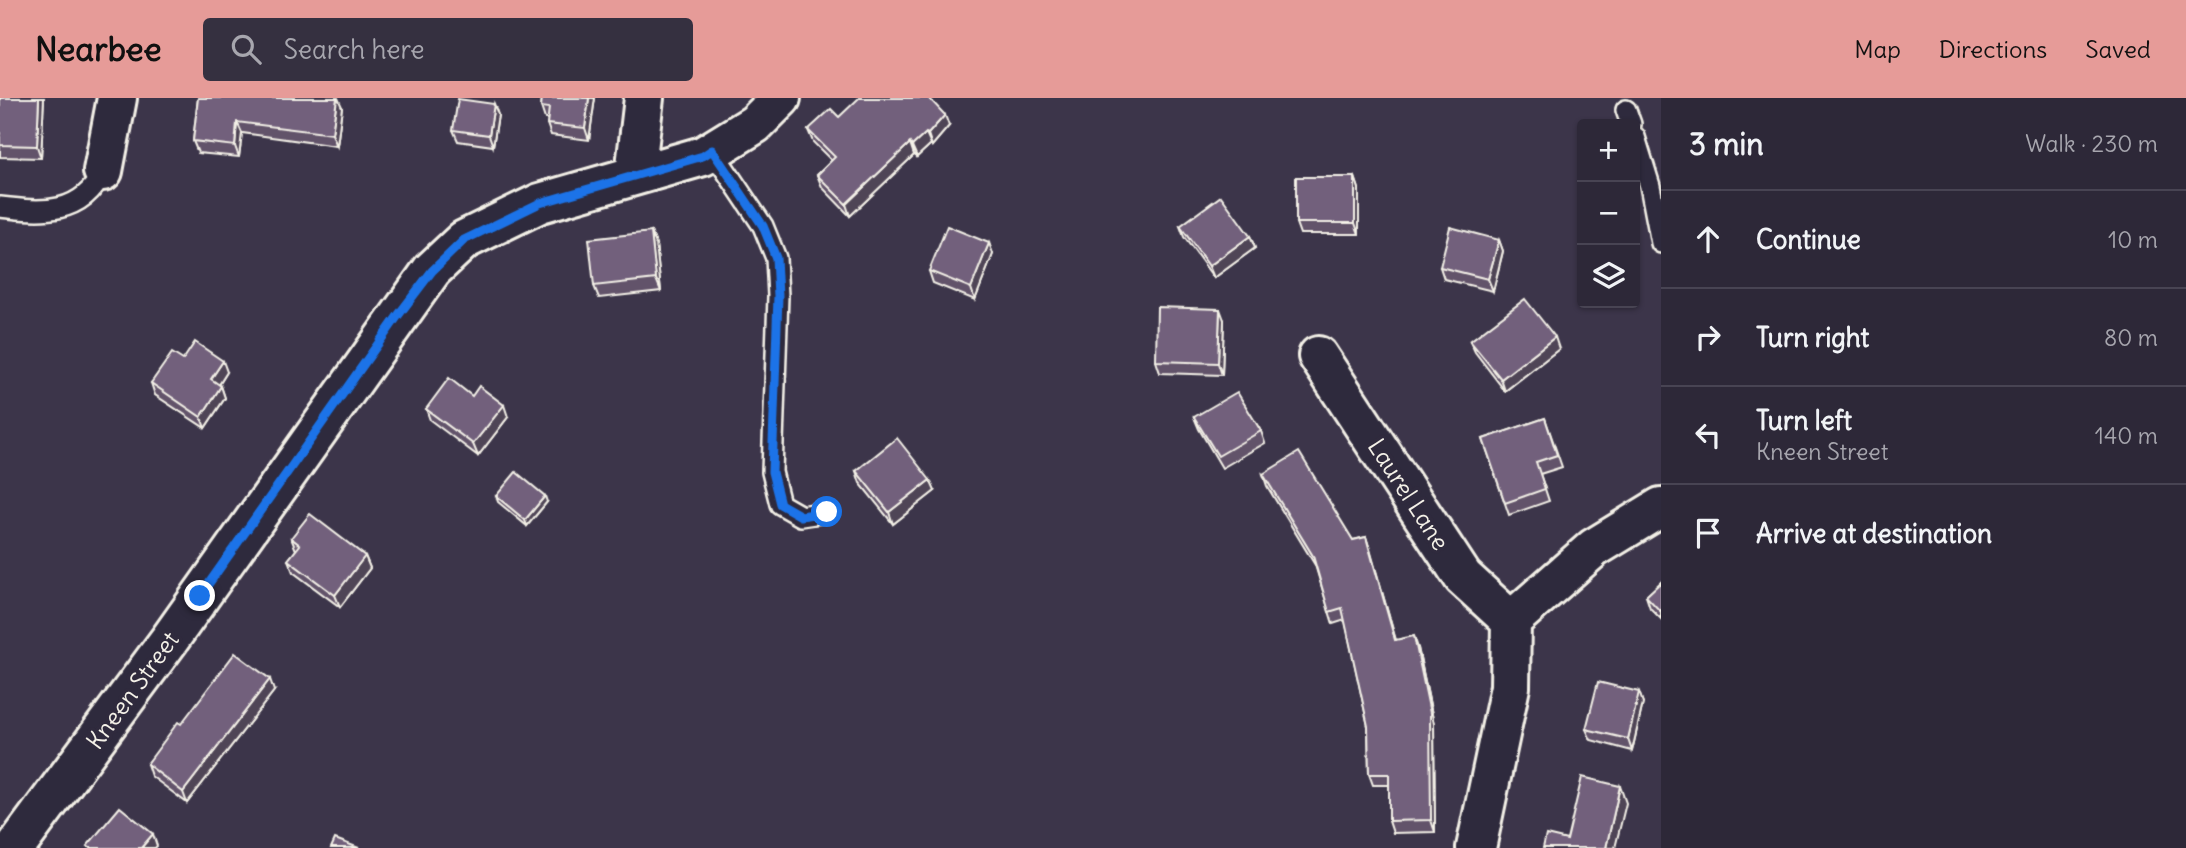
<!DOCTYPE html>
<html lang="en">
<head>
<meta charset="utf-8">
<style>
  body { margin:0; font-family:Delius,sans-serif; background:#353040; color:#f1f3f6 }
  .controls { position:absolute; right:21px; top:21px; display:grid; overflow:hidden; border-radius:7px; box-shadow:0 2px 5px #0004 }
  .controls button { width:63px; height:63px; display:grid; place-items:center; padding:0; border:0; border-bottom:2px solid #484453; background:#2d2838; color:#f1f3f6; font:35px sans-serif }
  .stop { position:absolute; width:21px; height:21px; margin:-16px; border:5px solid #1a73e8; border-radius:50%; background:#fff }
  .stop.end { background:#1a73e8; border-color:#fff; box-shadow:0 2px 7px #0008 }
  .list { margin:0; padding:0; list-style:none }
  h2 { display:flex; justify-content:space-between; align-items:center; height:91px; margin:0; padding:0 28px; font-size:30px }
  h2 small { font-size:23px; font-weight:400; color:#a7a6ae }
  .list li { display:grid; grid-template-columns:46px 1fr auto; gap:21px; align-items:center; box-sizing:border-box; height:98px; padding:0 28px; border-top:2px solid #484453 }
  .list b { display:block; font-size:26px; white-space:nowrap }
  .list p { margin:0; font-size:23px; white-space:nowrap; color:#a7a6ae }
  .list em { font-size:23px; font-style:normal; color:#a7a6ae }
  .icon { flex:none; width:38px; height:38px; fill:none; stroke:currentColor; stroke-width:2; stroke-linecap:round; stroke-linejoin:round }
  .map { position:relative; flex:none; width:1661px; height:750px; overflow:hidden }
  header { display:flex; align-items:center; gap:42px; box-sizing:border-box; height:98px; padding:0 35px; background:#e69b98; color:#111 }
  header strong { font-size:33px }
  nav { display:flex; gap:38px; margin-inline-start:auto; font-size:24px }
  .search { width:490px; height:63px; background:#353040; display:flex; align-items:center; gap:18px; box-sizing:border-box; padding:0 24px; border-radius:7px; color:#a7a6ae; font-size:26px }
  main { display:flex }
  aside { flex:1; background:#2d2838 }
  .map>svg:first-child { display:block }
</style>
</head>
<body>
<header>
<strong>Nearbee</strong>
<div class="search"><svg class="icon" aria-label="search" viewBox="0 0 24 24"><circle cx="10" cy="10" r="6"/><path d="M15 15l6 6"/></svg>Search here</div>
<nav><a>Map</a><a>Directions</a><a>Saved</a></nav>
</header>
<main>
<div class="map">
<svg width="1661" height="750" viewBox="0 0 1661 750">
  <rect width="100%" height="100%" fill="#3c354a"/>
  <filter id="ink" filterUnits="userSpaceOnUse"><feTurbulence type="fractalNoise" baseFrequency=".0143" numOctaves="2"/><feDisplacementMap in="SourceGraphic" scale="14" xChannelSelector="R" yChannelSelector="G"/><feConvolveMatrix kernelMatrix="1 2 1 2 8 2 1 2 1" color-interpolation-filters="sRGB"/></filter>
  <g filter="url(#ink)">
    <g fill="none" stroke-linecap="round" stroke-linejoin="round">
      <g stroke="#f4f1e8" stroke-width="24">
        <g id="lane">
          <path d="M1626 12 1631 26"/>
          <path d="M1635 39 1650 88 1661 145"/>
          <path d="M712 52 763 128 776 160 778 198 772 374 780 406 801 418 827 414"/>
          <path d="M0 109C42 114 82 118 103 73"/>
        </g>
      </g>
      <g stroke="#f4f1e8" stroke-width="44">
        <g id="street">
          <path d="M103 73 117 0"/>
          <path d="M635 77 644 0"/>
          <path d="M1318 258 1463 479 1511 523"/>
          <path d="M1476 750 1510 589 1511 523 1594 450 1661 409"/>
        </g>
      </g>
      <g stroke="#f4f1e8" stroke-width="44">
        <path id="secondary" d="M15 750 170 541 432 172 464 142 540 105 703 58 755 26 781 0"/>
      </g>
      <use href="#lane" stroke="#2f2a3d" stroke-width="19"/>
      <use href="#street" stroke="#2f2a3d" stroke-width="38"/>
      <use href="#secondary" stroke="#2f2a3d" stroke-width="38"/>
    </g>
    <g fill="#62536b" stroke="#f4f1e8" stroke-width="2">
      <path d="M0 0H44L41 60 0 59Z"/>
      <path d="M198 0 342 9 337 48 242 35 239 59 198 55 193 43Z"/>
      <path d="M542 0H595L589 42 551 37 547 26 548 21H545L541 9Z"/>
      <path d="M494 6 498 17 493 48 458 43 453 32Z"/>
      <path d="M839 19 949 28 932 48 931 46 917 59 914 57 850 118 822 89 817 77 832 63 813 44 808 32Z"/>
      <path d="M1355 79 1359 91V136H1300L1296 125Z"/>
      <path d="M1180 128 1250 138 1255 150 1214 180 1184 139Z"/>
      <path d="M651 134 656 146 661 193 599 200 594 188Z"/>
      <path d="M1499 142 1503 153 1493 193 1444 181 1440 169Z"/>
      <path d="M989 145 993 156 975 202 933 185 929 173Z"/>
      <path d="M1224 222 1222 277 1160 275 1156 263Z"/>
      <path d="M1470 243 1559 251 1505 293 1475 254Z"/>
      <path d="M183 262 227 274 219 287 221 288 225 300 205 330 155 297 151 285Z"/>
      <path d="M472 298 508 319 478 358 430 322 426 311Z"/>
      <path d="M1194 319 1261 333 1265 345 1222 370 1199 331Z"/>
      <path d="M1545 320 1562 369 1540 376 1549 403 1509 417 1483 341Z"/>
      <path d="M856 373 935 393 893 426 860 385Z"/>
      <path d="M1263 376 1353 442 1366 439 1396 542 1418 550 1434 626 1435 734 1393 735 1389 723V687H1373L1369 676 1368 628 1345 522 1333 526 1315 467 1267 388Z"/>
      <path d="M496 398 547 404 527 428 498 404Z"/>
      <path d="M291 440 365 458 370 470 340 509 293 474 288 462 296 452Z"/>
      <path d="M1661 484V521L1650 510 1646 498Z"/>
      <path d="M274 593 187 705 151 678 147 666 181 626Z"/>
      <path d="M1639 594 1643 605 1632 653 1591 642 1586 631Z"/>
    </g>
    <g fill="#504457" stroke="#f4f1e8" stroke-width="2">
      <path d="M39 0H44L41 60 37 48Z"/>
      <path d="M337 0H338L342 9 337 48 332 36Z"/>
      <path d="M589 0H595L589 42 585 30Z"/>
      <path d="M494 6 498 17 493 48 489 37Z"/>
      <path d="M945 17 949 28 932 48 928 36Z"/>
      <path d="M237 24 242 35 239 59 235 48Z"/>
      <path d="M926 35 931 46 917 59 912 48Z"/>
      <path d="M910 45 914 57 850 118 846 106Z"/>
      <path d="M1355 79 1359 91V136L1355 125Z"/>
      <path d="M651 134 656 146 661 193 656 181Z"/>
      <path d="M1250 138 1255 150 1214 180 1209 168Z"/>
      <path d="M1499 142 1503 153 1493 193 1488 181Z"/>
      <path d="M989 145 993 156 975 202 971 190Z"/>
      <path d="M1220 211 1224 222 1222 277 1218 265Z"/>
      <path d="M1555 239 1559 251 1505 293 1501 281Z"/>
      <path d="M223 263 227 274 215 293 211 281Z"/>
      <path d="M221 288 225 300 205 330 201 319Z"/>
      <path d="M504 307 508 319 478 358 473 346Z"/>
      <path d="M930 382 935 393 893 426 889 414Z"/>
      <path d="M545 398 547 404 527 428 525 422Z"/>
      <path d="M1366 439 1370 451 1399 554 1395 542Z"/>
      <path d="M365 458 370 470 340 509 335 497Z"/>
      <path d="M1414 538 1418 550 1434 626 1435 734 1431 722Z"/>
      <path d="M270 581 274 593 187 705 183 694Z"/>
      <path d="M1639 594 1643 605 1632 653 1628 641Z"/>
      <path d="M1620 688 1626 705 1615 750H1606Z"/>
      <path d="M153 736 157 748 155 750H141Z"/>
    </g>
    <g fill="#72617c" stroke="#f4f1e8" stroke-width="2">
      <path d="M0 0H39L37 48 0 47Z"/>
      <path d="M198 0H337L332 36 237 24 235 48 193 43Z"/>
      <path d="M542 0H589L585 30 547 26 549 10 541 9Z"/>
      <path d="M859 0H929L945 17 928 36 926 35 912 48 910 45 846 106 817 77 835 59 808 32 831 11 839 19Z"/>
      <path d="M458 1 494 6 489 37 453 32Z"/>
      <rect x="1296" y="79" width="59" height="46"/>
      <path d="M1221 98 1250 138 1209 168 1180 128Z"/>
      <path d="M947 128 989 145 971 190 929 173Z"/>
      <path d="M1450 129 1499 142 1488 181 1440 169Z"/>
      <path d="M651 134 656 181 594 188 589 141Z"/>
      <path d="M1525 201 1555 239 1501 281 1470 243Z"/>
      <path d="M1157 209 1220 211 1218 265 1156 263Z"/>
      <path d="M195 244 223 263 211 281 221 288 201 319 151 285 172 255 183 262Z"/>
      <path d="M449 280 472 298 479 288 504 307 473 346 426 311Z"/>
      <path d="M1237 294 1261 333 1218 358 1194 319Z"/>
      <path d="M1545 320 1557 357 1536 364 1545 391 1505 405 1483 341Z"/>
      <path d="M897 340 930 382 889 414 856 373Z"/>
      <path d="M1299 354 1353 442 1366 439 1395 542 1414 538 1430 615 1431 722 1389 723V676H1369L1368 628 1342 510 1329 514 1313 458 1263 376Z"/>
      <path d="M516 374 545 398 525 422 496 398Z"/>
      <path d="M310 416 365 458 335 497 288 462 300 447 291 440Z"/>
      <path d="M1661 484V514L1646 498Z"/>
      <path d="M235 555 270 581 183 694 147 666 178 624 181 626Z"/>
      <path d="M1598 584 1639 594 1628 641 1586 631Z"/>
      <path d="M1582 679 1620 688 1606 750H1543L1546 737 1567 742Z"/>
      <path d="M120 709 153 736 141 750H90L87 748Z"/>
      <path d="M335 741 359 750H331Z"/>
    </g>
  </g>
  <g fill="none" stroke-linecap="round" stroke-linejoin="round" filter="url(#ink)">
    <path stroke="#1a73e8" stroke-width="9" d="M200 498 397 219 432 173 464 142 540 105 703 58 712 52 763 128 776 160 778 198 772 374 780 406 801 418 827 414"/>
  </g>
  <g text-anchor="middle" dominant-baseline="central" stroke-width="7" stroke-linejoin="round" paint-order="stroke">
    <g font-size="24" fill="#f4f1e8" stroke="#2f2a3d">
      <text transform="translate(1409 396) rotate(57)">Laurel Lane</text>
      <text transform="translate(132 592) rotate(-54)">Kneen Street</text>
    </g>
  </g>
</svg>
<div class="controls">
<button>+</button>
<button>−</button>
<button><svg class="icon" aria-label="layers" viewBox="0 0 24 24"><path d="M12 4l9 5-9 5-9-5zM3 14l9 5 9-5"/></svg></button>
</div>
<div class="stop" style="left:827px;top:414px"></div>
<div class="stop end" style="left:200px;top:498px"></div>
</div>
<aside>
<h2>3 min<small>Walk · 230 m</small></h2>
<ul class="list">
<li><svg class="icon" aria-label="ahead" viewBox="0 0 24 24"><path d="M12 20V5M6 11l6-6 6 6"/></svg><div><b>Continue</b></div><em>10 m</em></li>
<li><svg class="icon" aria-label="right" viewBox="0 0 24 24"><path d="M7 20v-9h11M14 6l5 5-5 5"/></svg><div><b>Turn right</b></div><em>80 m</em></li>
<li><svg class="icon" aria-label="left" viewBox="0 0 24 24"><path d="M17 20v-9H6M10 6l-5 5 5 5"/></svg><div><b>Turn left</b><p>Kneen Street</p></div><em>140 m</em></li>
<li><svg class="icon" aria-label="arrive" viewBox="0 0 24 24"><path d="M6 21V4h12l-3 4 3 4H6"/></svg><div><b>Arrive at destination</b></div></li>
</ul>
</aside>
</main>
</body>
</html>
